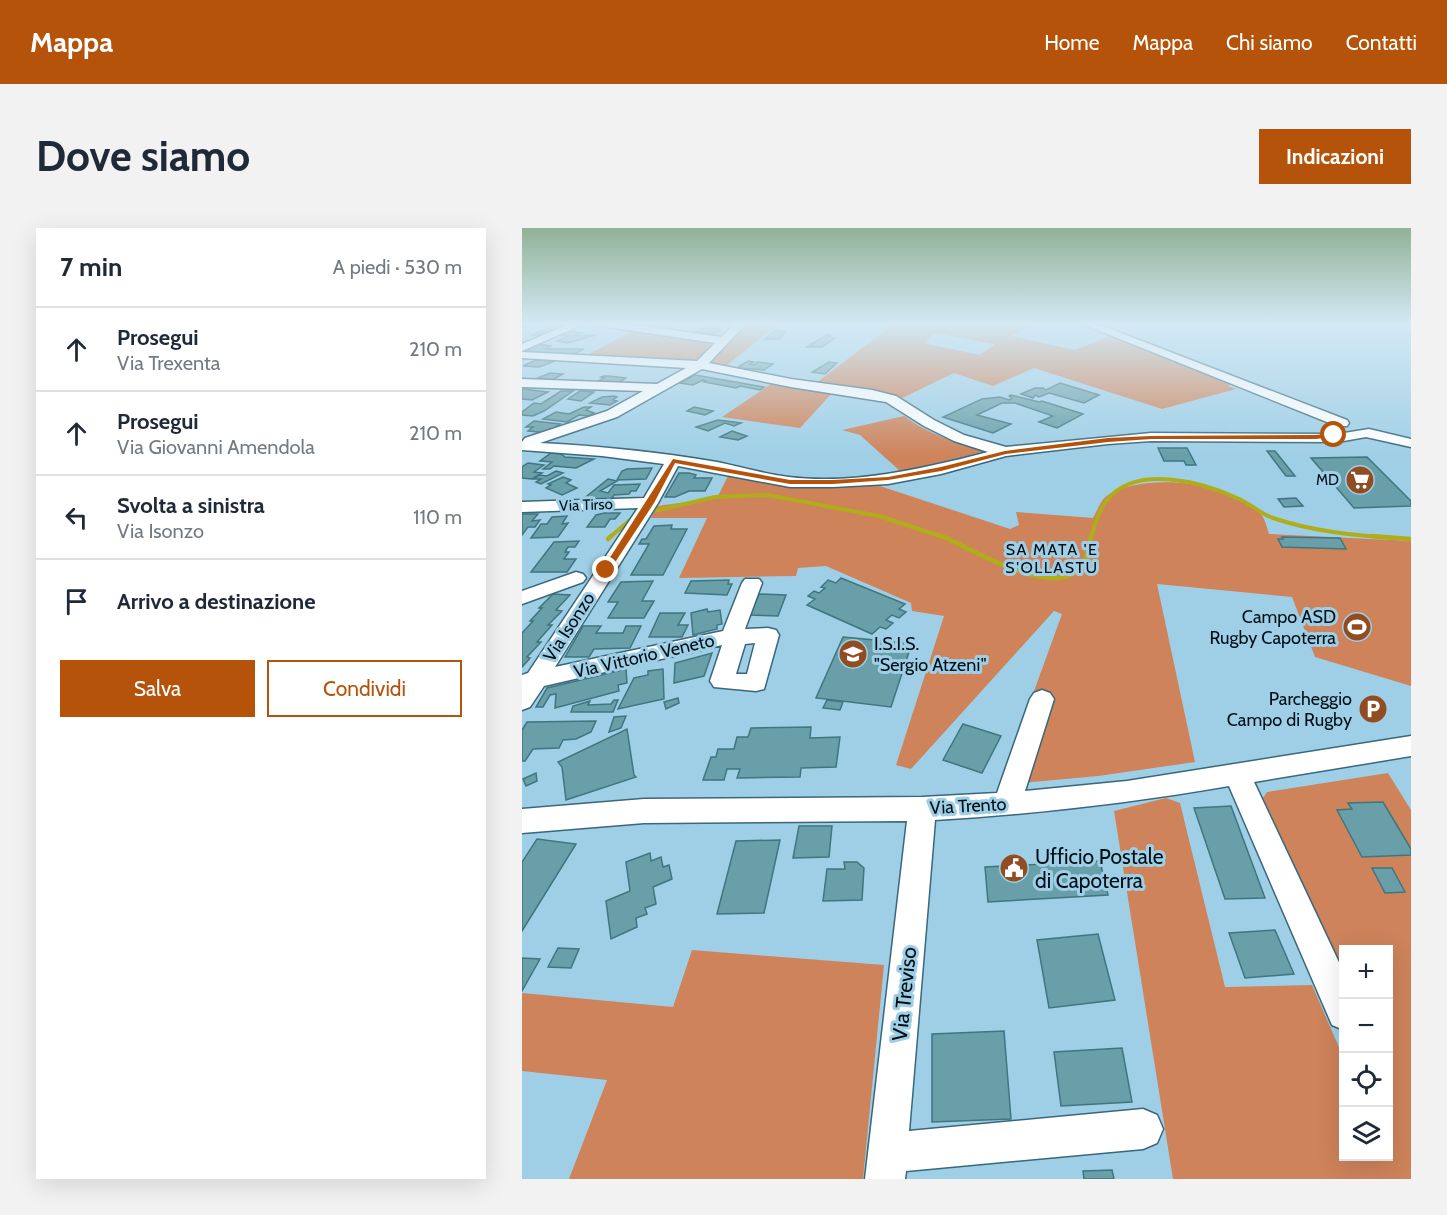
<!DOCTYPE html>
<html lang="it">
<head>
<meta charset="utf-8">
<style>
  body { margin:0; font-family:Cabin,sans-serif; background:#f2f2f3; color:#1f2937 }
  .controls { position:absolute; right:18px; bottom:18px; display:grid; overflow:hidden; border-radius:0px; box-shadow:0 6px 24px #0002 }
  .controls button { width:54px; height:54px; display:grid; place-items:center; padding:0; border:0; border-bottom:2px solid #e0e1e3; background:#fff; color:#1f2937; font:30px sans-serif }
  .stop { position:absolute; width:18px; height:18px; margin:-14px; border:4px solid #b45309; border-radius:50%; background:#fff }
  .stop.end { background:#b45309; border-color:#fff; box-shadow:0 2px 6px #0008 }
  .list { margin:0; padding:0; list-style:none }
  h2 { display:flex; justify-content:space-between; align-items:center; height:78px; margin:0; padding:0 24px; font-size:26px }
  h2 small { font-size:20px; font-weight:400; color:#747a83 }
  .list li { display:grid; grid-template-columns:39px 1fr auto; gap:18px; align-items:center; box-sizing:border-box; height:84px; padding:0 24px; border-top:2px solid #e0e1e3 }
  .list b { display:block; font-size:22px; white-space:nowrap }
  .list p { margin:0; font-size:20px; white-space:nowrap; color:#747a83 }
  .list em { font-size:20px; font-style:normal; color:#747a83 }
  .actions { display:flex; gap:12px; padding:18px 24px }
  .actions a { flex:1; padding:14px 0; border:2px solid #b45309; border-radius:0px; text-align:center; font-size:21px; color:#b45309 }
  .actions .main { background:#b45309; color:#fff }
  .icon { flex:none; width:33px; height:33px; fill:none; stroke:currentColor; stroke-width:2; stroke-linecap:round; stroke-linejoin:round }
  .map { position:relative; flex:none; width:889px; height:951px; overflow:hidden; border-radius:0px }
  header { display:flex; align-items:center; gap:36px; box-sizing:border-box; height:84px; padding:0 30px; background:#b45309; color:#fff }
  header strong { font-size:28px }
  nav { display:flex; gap:33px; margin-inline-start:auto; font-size:21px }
  .intro { display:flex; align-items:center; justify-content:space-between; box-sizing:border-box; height:144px; padding:0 36px }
  h1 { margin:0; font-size:42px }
  .button { padding:15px 27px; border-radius:0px; background:#b45309; color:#fff; font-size:21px; font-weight:700 }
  main { display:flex; gap:36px; padding:0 36px }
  aside { flex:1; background:#fff; border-radius:0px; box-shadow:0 6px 24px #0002 }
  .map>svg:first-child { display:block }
</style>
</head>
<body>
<header>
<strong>Mappa</strong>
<nav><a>Home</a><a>Mappa</a><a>Chi siamo</a><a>Contatti</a></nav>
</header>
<div class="intro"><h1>Dove siamo</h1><a class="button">Indicazioni</a></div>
<main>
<aside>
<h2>7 min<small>A piedi · 530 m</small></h2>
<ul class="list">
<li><svg class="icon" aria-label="ahead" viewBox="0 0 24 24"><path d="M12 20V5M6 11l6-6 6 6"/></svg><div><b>Prosegui</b><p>Via Trexenta</p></div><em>210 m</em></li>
<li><svg class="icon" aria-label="ahead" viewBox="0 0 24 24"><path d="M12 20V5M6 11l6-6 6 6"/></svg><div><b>Prosegui</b><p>Via Giovanni Amendola</p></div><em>210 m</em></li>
<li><svg class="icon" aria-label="left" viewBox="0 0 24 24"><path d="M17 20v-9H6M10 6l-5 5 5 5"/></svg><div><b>Svolta a sinistra</b><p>Via Isonzo</p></div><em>110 m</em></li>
<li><svg class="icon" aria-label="arrive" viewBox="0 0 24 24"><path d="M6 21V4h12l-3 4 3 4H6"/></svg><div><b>Arrivo a destinazione</b></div></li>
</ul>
<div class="actions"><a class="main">Salva</a><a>Condividi</a></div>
</aside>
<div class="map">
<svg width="889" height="951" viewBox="0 0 889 951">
  <rect width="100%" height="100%" fill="#9fcfe6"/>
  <g fill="#ce835a" fill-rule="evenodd">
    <path d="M224 95H257L203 139 185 136Z"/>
    <path d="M373 95H512L489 108 553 122 588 108 709 156 706 158 714 161 640 181 512 140 471 158 432 145 378 171 293 156ZM414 105 472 116V117L457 127 402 115Z"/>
    <path d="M113 102 195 115 175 134 63 128Z"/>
    <path d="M249 156 311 164 278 200 200 189Z"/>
    <path d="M382 188C404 205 433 215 460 221V224L391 241 377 242 338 207 320 202Z"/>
    <path d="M206 248 272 258 307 260 352 256 488 301 497 297 494 284 571 290C575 283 579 271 586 267 623 244 707 253 738 285 743 290 745 300 747 306L889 313V458L793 429 770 369 635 356 673 534 576 548 478 557 540 386 532 383 389 541 374 537 422 388 390 383 389 375 304 338 276 340 274 348 157 350 185 290H129L135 278 195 270Z"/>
    <path d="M866 545 889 582V951H651L592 583 644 570 658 575 703 759 790 757 819 824H821L822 928H866V722H822L821 744 741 570 745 564Z"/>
    <path d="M170 722 362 737 341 951H47L85 852 0 843V765L151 779Z"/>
  </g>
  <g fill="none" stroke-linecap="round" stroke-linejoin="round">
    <g stroke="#afae1a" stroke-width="4">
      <path d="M132 283 193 269 245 267 357 288 424 310"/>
      <path d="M87 310 108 292"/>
      <path d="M569 310C573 297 576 283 585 272 614 236 680 254 715 270 728 275 738 286 751 290 789 303 830 307 869 310"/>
    </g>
    <g stroke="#afae1a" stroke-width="4.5">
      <path d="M420 308C448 320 533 373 559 339 565 331 567 318 569 308"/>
      <path d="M850 308 889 311"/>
      <path d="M86 311 89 308"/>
    </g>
  </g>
  <g fill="#689fa8" stroke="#3f767f" stroke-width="1.5">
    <path d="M186 98 199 102 188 107 172 105Z"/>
    <path d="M30 99 40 100 24 107H9Z"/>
    <path d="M253 102 264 104 257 111H243Z"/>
    <path d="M50 103 60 105 54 107 58 108 74 107 45 115 35 113 46 108 39 107Z"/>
    <path d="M304 107H309L305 109 313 110 300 119H285Z"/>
    <path d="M17 116 29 118 23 121H62L50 127 0 125Z"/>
    <path d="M14 132 33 133 17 139 1 138Z"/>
    <path d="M226 133 232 134 228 136 232 137 236 134 251 136 242 142 215 140Z"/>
    <path d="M307 134 315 135 303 146 290 144Z"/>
    <path d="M28 145 41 146 30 152 16 150Z"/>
    <path d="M173 147 242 159 238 162 218 158 214 160 182 154 184 153 181 152 171 157 158 155Z"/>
    <path d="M82 148H87L104 150 96 155 76 153 82 150 79 149Z"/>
    <path d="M538 155 577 167 562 175 527 165 517 169 513 167 511 170 499 166 513 160H521L524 162Z"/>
    <path d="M0 161 26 164 10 172 0 171Z"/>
    <path d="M39 163H51L22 183 11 188 0 187V184L12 175 19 176Z"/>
    <path d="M58 163 72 164 59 173 46 171Z"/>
    <path d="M489 167 517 174 520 173 561 186 535 200 517 194 531 188 493 175H480L455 187 489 196 471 205 421 189 460 171 478 169 487 172 490 170 487 168Z"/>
    <path d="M92 168 95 169 91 172 95 173 88 177 68 175 80 169Z"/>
    <path d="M62 179H69L64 182 72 185 67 188 57 187 45 194 21 191 34 184 47 186Z"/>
    <path d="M172 179 191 183 183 187 165 183Z"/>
    <path d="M196 192 219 195 212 198 203 195 186 203 174 199Z"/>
    <path d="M12 193 38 196 25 205 6 203 11 199H4Z"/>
    <path d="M210 203 225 208 216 212 198 209Z"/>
    <path d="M636 220H665L674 237H664L662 233H642Z"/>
    <path d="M745 223H753L773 248H764Z"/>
    <path d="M29 225 39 226 43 229 72 231 54 240 32 238 28 241H21L30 234 18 233Z"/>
    <path d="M845 229 889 273V278L832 280 789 230Z"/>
    <path d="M6 235 22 237 12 244 20 245 10 251 0 250V239Z"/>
    <path d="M130 240 124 251 95 252 100 243 105 241Z"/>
    <path d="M34 243 41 245 19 256 14 254 19 251H12L17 247 25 248Z"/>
    <path d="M157 245H167L174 247 172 250H190L183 263H167L153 269H143Z"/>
    <path d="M41 249 49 252 44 255 55 260 40 267 24 260 29 257 26 256Z"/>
    <path d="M86 251 95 253 78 263 86 265 92 257 118 256 114 263H109L107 266 92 267 89 272H60Z"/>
    <path d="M774 270 781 278 762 279 756 271Z"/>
    <path d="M82 285H98L93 291H88L83 299H65L74 287Z"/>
    <path d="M0 286H16L10 293 18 292 13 299H6L0 307Z"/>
    <path d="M45 288 40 296 46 295 36 309 9 310 19 296H25L30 289Z"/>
    <path d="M150 297 149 301H165L141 347H109L127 316H117L120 311H124L132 298Z"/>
    <path d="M760 309 818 310 824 321 760 319 756 311H761Z"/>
    <path d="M57 313 53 319H46L43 324H47L42 331H54L45 344H9L32 314Z"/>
    <path d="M319 350 383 376 377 381 384 384 377 390 370 387 364 392 371 395 364 401 358 399 350 406 285 377 293 371 286 368 292 363 297 365 303 360 299 359 306 352 314 355Z"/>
    <path d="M207 352 206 356H210L205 367 163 365 169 353Z"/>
    <path d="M131 353 120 373H132L122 390H86L96 374H86L99 354Z"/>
    <path d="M31 366 48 367 34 382 40 383 26 397H30L15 414H19L5 429 8 430 0 439V405L11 393H8L20 380H17Z"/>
    <path d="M237 366 264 367 256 388 228 387Z"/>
    <path d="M185 381 186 384 198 382 200 396 195 397V401L171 407 169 385Z"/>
    <path d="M138 385H163L156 397H166L160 409H127Z"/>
    <path d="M61 398H79L74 405H101L104 398H119L108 420 72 421 67 429H43Z"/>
    <path d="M321 409 385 415 383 421H388L369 479 294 470Z"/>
    <path d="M190 425 182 448 152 455 153 435Z"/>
    <path d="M104 441 105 455 96 457 97 463 33 480 34 466 28 467 21 479H14L25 460Z"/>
    <path d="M141 441 142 471 96 481 112 450 126 447V443Z"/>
    <path d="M156 470 157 475 144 481 142 474Z"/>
    <path d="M92 472H96L91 484H49L51 478 68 473 66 477 89 476Z"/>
    <path d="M305 472 321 474 318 482 301 480Z"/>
    <path d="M104 488 99 500 87 504 92 489Z"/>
    <path d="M74 493 69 504 54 511 41 512 37 520 11 521 3 533H0V502L5 494Z"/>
    <path d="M441 496 479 508 460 545 421 532Z"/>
    <path d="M289 499 288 510 318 509 314 539 279 540 278 549 215 550 218 541H205L202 552H181L189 529H194L196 521H212L215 509H226L229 500Z"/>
    <path d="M105 501 112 547 114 549 44 572 40 539 36 534Z"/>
    <path d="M14 545 15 553 4 558 1 551Z"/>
    <path d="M861 574 889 621V627L840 629 815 582 830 581 826 575Z"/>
    <path d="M709 578 743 670 703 671 672 580Z"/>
    <path d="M277 598H310L307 629 271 630Z"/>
    <path d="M15 611 54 616 0 703V634Z"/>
    <path d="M258 612 242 685 195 686 214 613Z"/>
    <path d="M128 625 129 633 139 629 141 639 147 637 150 651 131 659 134 676 123 680 125 686 114 690 115 699 89 711 84 673 108 663 104 634Z"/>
    <path d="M578 633 586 667 466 674 463 639Z"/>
    <path d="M322 634H335L342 640 340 672 301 673 305 641H323Z"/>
    <path d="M850 640H870L883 664 863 665Z"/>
    <path d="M753 702 772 746 723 750 707 705Z"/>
    <path d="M576 706 593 772 527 780 515 712Z"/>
    <path d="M36 720 57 721 49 740 26 739Z"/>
    <path d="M0 730 18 731 0 763Z"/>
    <path d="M482 803 489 891 410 894V806Z"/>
    <path d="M600 820 610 874 539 878 532 824Z"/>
    <path d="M590 942 592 951H562L561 943Z"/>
  </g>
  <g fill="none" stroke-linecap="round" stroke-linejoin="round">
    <g stroke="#39677b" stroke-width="3">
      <g id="minor">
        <path d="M50 95H64L0 123V116Z"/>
        <path d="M74 95H102L199 109 214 95H225L187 135 269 151 350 162 374 168 412 192 442 207 484 219 629 205 816 206 847 201 889 211V219L844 209 816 214 629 213 586 216 484 228 419 246 366 256 311 259H268L156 238 136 275 33 439 201 403 220 355 223 351H237L240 355 223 401 246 400 254 402 257 407 242 461 234 463 192 459 188 453 200 417 22 458 8 479 0 482V447L6 445 116 280 0 284V274L122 270 142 236 80 228 0 222V214L3 210 85 183 121 163 0 159V151L135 156 164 140 0 130V124L175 133 193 115 79 98ZM180 141 269 159 364 174 402 198 432 213 466 224C404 240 332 257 267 249 243 246 219 239 195 234 137 224 77 218 18 215L95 189ZM233 415 225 446H214L223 416Z"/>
        <path d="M558 95H573L825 192 827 195 825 198H815Z"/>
        <path d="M54 344 61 346 64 350 61 354 0 376V363Z"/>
        <path d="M520 462 528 465 532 471 503 563 605 553 889 508V528L732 554 822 745V802L810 797 707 558C609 575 512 586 413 592L387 903 621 881 635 887 641 901 635 915 621 921 384 943 383 951H343L385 593 122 595 0 605V581L122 571 400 569 475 565 508 471 512 465Z"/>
      </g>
    </g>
    <use href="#minor" fill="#fff" fill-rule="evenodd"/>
  </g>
  <linearGradient id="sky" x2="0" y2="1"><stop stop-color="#91b296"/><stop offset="0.42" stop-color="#d4e9f4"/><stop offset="1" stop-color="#d4e9f4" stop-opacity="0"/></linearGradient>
  <rect width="889" height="228" fill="url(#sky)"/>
  <path fill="#b45309" d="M812 205 814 208 794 211H629L586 214 484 226 419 243 366 252 311 256H268L153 235 132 275 88 342 84 344 80 342 151 231 268 252H311L366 249 419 239 483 223 586 210 629 208 794 207Z"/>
  <defs>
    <g id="supermarket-disc" transform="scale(1.5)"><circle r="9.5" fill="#914c22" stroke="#9fcfe6"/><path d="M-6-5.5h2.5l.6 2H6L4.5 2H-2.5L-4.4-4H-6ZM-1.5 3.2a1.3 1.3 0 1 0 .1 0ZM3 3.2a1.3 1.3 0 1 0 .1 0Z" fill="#fff"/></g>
    <g id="stadium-disc" transform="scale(1.5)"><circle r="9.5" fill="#914c22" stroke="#9fcfe6"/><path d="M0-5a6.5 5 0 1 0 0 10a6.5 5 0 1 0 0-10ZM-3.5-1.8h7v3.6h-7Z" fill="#fff"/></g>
    <g id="school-disc" transform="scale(1.5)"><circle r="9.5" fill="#914c22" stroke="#9fcfe6"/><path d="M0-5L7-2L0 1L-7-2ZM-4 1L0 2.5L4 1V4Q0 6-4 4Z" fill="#fff"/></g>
    <g id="parking-disc" transform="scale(1.5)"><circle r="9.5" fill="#914c22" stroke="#9fcfe6"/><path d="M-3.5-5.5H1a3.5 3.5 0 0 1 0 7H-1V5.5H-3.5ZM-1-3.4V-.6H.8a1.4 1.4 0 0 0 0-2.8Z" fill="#fff"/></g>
    <g id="civic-disc" transform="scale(1.5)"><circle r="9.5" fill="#914c22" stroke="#9fcfe6"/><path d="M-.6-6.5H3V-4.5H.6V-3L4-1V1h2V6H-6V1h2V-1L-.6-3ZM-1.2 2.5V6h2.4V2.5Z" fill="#fff"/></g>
  </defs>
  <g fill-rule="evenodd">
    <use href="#supermarket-disc" x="838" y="252"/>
    <use href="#stadium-disc" x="835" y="399"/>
    <use href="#school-disc" x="331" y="426"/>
    <use href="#parking-disc" x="851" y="481"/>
    <use href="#civic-disc" x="492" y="640"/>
  </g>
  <g text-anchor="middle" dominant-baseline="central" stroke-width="6" stroke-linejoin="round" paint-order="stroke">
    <g font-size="15" fill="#000f17" stroke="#9fcfe6" text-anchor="end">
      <text x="817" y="252">MD</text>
    </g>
    <g font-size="15" fill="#000f17" stroke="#9fcfe6">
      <text transform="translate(64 277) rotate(-2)">Via Tirso</text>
    </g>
    <g font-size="16" letter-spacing="1.5" fill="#000f17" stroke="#9fcfe6">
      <text x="530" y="321">SA MATA 'E<tspan x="530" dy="18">S'OLLASTU</tspan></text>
    </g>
    <g font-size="18" fill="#000f17" stroke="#9fcfe6" text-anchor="end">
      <text x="814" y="389">Campo ASD<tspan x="814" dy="21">Rugby Capoterra</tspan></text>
      <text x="352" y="416" text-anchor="start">I.S.I.S.<tspan x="352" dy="21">"Sergio Atzeni"</tspan></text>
      <text x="830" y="471">Parcheggio<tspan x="830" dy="21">Campo di Rugby</tspan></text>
    </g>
    <g font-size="18" fill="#000f17" stroke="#9fcfe6">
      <text transform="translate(47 399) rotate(-57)">Via Isonzo</text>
      <text transform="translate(122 428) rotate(-13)">Via Vittorio Veneto</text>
      <text transform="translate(446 578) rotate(-3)">Via Trento</text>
    </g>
    <g font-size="21" fill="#000f17" stroke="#9fcfe6" text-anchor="start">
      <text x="513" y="628">Ufficio Postale<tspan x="513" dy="24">di Capoterra</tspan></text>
    </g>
    <g font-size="21" fill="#000f17" stroke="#9fcfe6">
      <text transform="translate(382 766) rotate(-84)">Via Treviso</text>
    </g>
  </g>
</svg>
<div class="controls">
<button>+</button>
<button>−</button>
<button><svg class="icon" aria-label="locate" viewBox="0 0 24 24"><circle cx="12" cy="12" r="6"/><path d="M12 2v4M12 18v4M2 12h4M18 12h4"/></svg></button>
<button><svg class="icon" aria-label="layers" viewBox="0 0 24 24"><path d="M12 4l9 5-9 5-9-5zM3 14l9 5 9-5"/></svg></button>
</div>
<div class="stop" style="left:812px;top:207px"></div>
<div class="stop end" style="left:84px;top:342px"></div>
</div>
</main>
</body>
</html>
